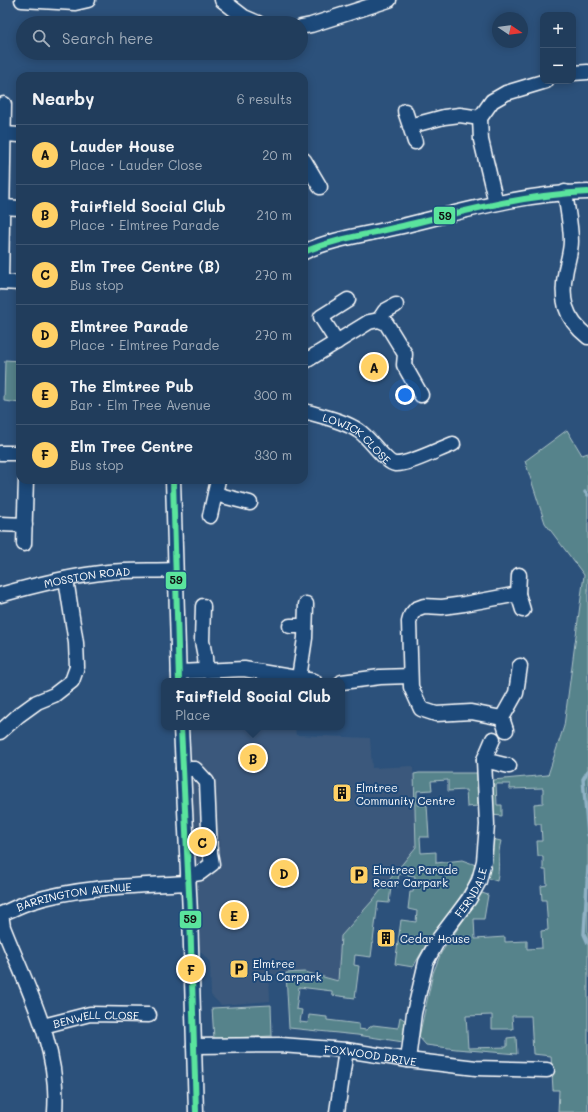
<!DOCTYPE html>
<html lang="en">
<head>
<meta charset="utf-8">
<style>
  body { margin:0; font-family:Mali,sans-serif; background:#2d4865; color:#f1f3f6 }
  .controls { position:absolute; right:12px; top:12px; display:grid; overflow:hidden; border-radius:8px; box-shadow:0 2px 10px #0003 }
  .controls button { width:36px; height:36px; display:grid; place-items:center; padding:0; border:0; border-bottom:1px solid #3e5672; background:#213d5c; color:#f1f3f6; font:20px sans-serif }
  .compass { position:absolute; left:492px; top:12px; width:36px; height:36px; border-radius:50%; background:#213d5c; box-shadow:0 2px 10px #0003; rotate:103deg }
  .you { position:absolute; left:405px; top:395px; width:14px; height:14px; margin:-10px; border:3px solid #fff; border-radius:50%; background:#1a73e8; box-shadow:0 0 0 6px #1a73e833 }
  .badge { display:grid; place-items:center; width:26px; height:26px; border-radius:50%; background:#ffd166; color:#111; font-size:13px; font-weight:700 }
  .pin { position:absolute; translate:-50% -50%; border:2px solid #fff; box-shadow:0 1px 4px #0006 }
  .popup { position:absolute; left:161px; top:678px; width:184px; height:52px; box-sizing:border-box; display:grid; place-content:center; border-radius:8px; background:#213d5c; filter:drop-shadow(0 1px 3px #0005); font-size:13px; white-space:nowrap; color:#a2aebb }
  .popup b { font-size:15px; color:#f1f3f6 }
  .popup::after { content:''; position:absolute; left:50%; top:100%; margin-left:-8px; border:8px solid transparent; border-top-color:#213d5c }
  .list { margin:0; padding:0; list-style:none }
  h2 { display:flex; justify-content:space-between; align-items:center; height:52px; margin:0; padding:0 16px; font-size:17px }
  h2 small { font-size:13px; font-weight:400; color:#a2aebb }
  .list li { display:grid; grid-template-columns:26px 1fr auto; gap:12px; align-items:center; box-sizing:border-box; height:60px; padding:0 16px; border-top:1px solid #3e5672 }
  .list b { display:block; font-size:15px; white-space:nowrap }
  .list p { margin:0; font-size:13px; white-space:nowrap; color:#a2aebb }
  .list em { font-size:13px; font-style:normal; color:#a2aebb }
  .icon { flex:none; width:22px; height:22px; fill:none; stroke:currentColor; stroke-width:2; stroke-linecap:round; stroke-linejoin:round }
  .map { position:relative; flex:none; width:588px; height:1112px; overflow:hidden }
  .search { position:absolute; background:#213d5c; box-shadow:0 2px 10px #0003; left:16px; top:16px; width:292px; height:44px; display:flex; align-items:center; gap:10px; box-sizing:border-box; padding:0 14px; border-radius:22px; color:#a2aebb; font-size:15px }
  .panel { position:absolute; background:#213d5c; box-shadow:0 2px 10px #0003; left:16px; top:72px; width:292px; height:412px; border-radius:12px }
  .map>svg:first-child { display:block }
</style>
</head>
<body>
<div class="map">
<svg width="588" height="1112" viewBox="0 0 588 1112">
  <rect width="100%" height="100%" fill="#2c517b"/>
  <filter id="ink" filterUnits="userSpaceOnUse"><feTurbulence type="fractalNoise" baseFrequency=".025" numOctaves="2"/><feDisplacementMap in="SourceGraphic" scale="8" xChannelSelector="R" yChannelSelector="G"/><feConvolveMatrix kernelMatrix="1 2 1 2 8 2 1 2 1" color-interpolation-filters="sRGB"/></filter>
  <g filter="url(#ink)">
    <path fill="#3b597c" d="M190 727H295L296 735 370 738 372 768 413 766 416 847 373 900 341 936 338 982 305 972 269 975 270 1001 221 1005 211 995 210 962 198 949Z"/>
    <g fill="#57838b" stroke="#abc1c5">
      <path d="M5 360 20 361V403L4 401Z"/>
      <path d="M567 430 582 455 588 453V1112H558L559 1090H553L551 1056 533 1054 531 1016H512L513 1029H492V1015L466 1016 468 1048 507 1047V1038L516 1037 517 1054 456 1049 426 1045 419 1037 433 973 441 953 482 893 488 895 484 919H474L475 939 505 937V942L527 941V949L542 948 541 931 548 930 546 900H542L541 886 547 885 546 870H543V856H538L537 841H542L541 824H535L534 804 543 803V788L510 789V784H496L497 805H502V816L492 815 493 780 548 775 564 726 584 575 545 523 525 461Z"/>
      <path d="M419 773H477L478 806 467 807 466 790 448 791V780L431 781 432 790 417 791V805H427L429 837H420L421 853 436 852V863L462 860 476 865 468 884 451 911 430 938 413 967 395 964 401 920 416 922 417 911 408 909 410 892H413L415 876 399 874 397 887H391L389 903 378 902 371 957 355 955 354 965 359 966 355 998 332 995V991L299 987 296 1009 302 1010 300 1022 308 1023 309 1015 327 1017V1020L359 1024V1029L366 1030 373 1025 398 1028 400 1017 412 1025 410 1043 357 1035 289 1028 286 973 305 972 338 981 341 936 373 900 416 847 414 774Z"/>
      <path d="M492 839 501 841C497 855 500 868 497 881L487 878 492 856Z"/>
      <path d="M271 1005 272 1036 214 1039 212 1008Z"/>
    </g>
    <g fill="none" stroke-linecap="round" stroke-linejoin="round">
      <g stroke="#90b2c5" stroke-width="3.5">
        <path d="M585 492 588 495"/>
        <path d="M588 771 583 779 588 835"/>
        <path d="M588 867 584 934 588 943"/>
      </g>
      <g stroke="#fff" stroke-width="17">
        <g id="minor">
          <path d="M22 0 75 3 88 0"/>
          <path d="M222 0 244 17 258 23"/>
          <path d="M301 27 311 25 389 0"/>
          <path d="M573 73 588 72"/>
          <path d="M4 104 1 282 20 283"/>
          <path d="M405 111 410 126"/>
          <path d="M4 134 20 135"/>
          <path d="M415 142 410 126 444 117 460 115 480 118"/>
          <path d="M304 160 320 187"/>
          <path d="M565 192C567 208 571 225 571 241 571 250 568 260 566 269 560 298 564 318 588 337"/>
          <path d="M496 203 481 140 480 118 492 101 506 93 546 81"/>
          <path d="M3 207 20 208"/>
          <path d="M304 252C333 238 366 235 398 227 460 212 523 193 588 192"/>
          <path d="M379 320 385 311 396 305"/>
          <path d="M337 342 321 317 348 300"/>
          <path d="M304 362 369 322 379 320 386 323 405 354 404 365 421 395"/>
          <path id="s1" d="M304 411C321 416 345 421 359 431 369 437 386 463 395 464 409 465 439 449 453 444"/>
          <path d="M0 453H20"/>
          <path d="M173 480 179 681"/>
          <path d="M215 494 250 503"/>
          <path d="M210 516 218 480"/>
          <path d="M0 524 25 525"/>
          <path d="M24 544 26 480"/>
          <path d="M518 594 519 575"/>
          <path id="s2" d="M0 595C35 585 71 576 108 572 130 570 153 571 175 570"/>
          <path d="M203 606 202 641 205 657 206 671"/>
          <path d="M290 626H305"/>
          <path d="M179 672 244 669 314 681"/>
          <path d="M299 678 305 638 306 604"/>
          <path d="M342 682 380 677 410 676"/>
          <path d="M502 718 471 712 436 714 421 709 411 687 409 622 411 615 416 609 424 606 442 607 464 604 518 594 523 610"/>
          <path d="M181 727 190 913 196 1112"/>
          <path d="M506 730 502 718 516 693 520 666"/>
          <path d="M0 732 19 715 37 702 54 695 72 681 77 667 76 643 66 579"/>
          <path d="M484 760 509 766"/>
          <path d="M183 769H195L207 782 210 853 212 864 200 873 188 875"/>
          <path id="s3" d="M43 1026 90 1014 149 1015"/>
          <path id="s4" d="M194 1046 281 1045 346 1050 408 1060 476 1068 547 1070"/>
          <path id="s5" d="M408 1060 414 1013 426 962 438 940 469 899 479 881 484 861 487 825 484 760 493 739"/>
          <path id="s6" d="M55 1112C60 1047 26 986 3 927L1 914C11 910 20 905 30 902 81 886 135 886 188 883"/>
          <path d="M337 1112 346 1050"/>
        </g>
      </g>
      <use href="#minor" stroke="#1f4a7a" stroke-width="14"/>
      <g stroke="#1f4a7a" stroke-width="9">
        <g id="bus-1">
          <path d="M304 252C334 239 366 235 398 227 461 212 523 195 588 192"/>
          <path d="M173 480 179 681"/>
          <path d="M181 727 190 913 196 1112"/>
        </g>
      </g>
      <use href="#bus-1" stroke="#5ae49d" stroke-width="6"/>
    </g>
  </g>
  <defs>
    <g id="building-square" transform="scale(1)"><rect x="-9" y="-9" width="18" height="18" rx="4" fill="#ffd166" stroke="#1f4a7a"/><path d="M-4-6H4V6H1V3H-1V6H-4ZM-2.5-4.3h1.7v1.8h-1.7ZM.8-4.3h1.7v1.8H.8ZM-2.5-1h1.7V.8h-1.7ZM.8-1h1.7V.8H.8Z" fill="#111"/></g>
    <g id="parking-square" transform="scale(1)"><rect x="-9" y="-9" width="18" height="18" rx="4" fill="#ffd166" stroke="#1f4a7a"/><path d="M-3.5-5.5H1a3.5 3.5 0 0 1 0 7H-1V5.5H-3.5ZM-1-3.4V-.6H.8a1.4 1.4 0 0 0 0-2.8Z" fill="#111"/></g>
  </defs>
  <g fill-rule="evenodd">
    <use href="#building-square" x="342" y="793"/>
    <use href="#parking-square" x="359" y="875"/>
    <use href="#building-square" x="386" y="938"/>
    <use href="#parking-square" x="239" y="969"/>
  </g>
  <g text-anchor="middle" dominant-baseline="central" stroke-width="4" stroke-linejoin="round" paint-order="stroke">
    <g font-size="11" fill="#fff" stroke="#1f4a7a">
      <text stroke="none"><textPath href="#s1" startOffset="61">LOWICK CLOSE</textPath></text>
      <text stroke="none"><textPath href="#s2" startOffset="89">MOSSTON ROAD</textPath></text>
      <text stroke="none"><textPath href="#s5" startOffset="183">FERNDALE</textPath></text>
      <text stroke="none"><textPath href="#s6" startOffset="283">BARRINGTON AVENUE</textPath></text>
      <text stroke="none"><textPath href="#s3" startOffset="54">BENWELL CLOSE</textPath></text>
      <text stroke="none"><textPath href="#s4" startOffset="177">FOXWOOD DRIVE</textPath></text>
    </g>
    <g font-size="11" fill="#fff" stroke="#1f4a7a" text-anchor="start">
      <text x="356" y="787">Elmtree<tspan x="356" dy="13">Community Centre</tspan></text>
      <text x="373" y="869">Elmtree Parade<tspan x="373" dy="13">Rear Carpark</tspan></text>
      <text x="400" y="938">Cedar House</text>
      <text x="253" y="963">Elmtree<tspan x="253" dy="13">Pub Carpark</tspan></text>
    </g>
  </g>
  <g stroke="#1f4a7a" stroke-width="1.5">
    <rect x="433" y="206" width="23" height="19" rx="4" fill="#5ae49d"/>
    <rect x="165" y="571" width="22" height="19" rx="4" fill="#5ae49d"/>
    <rect x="179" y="910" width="23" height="19" rx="4" fill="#5ae49d"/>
  </g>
  <g font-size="11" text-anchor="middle" font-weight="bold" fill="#111">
    <text x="445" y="220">59</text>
    <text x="176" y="584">59</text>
    <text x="190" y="923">59</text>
  </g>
</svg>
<div class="controls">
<button>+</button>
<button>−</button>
</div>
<svg class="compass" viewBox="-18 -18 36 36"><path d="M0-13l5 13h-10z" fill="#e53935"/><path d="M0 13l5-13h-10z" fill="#a2aebb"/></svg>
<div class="you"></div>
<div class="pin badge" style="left:374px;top:367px">A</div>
<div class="pin badge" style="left:253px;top:758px">B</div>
<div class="popup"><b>Fairfield Social Club</b>Place</div>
<div class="pin badge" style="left:202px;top:842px">C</div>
<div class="pin badge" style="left:284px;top:873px">D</div>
<div class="pin badge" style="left:234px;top:915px">E</div>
<div class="pin badge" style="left:191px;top:969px">F</div>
<div class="search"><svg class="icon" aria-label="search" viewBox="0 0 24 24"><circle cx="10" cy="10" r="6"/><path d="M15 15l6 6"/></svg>Search here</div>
<section class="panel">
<h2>Nearby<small>6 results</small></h2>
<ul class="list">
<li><span class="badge">A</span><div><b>Lauder House</b><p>Place · Lauder Close</p></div><em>20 m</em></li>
<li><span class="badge">B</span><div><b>Fairfield Social Club</b><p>Place · Elmtree Parade</p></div><em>210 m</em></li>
<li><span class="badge">C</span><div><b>Elm Tree Centre (B)</b><p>Bus stop</p></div><em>270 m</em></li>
<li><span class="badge">D</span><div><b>Elmtree Parade</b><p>Place · Elmtree Parade</p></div><em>270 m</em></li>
<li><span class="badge">E</span><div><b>The Elmtree Pub</b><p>Bar · Elm Tree Avenue</p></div><em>300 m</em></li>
<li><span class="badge">F</span><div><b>Elm Tree Centre</b><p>Bus stop</p></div><em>330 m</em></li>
</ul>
</section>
</div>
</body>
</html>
